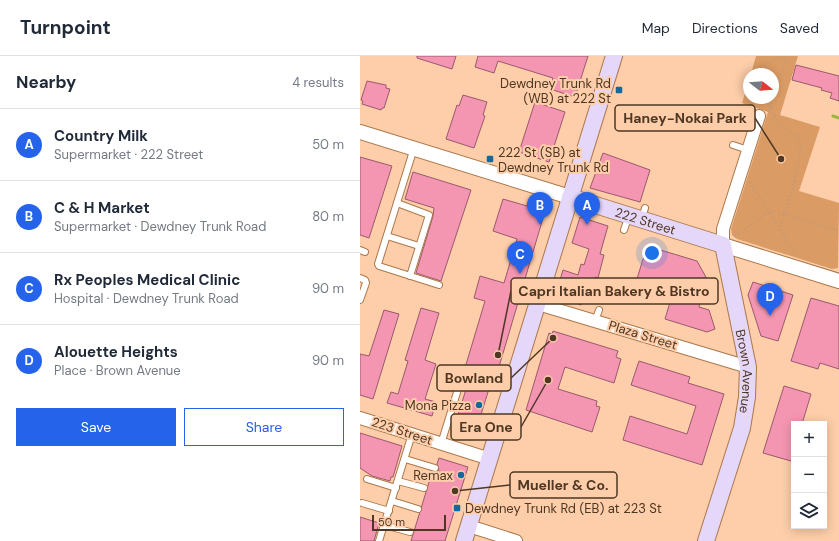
<!DOCTYPE html>
<html lang="en">
<head>
<meta charset="utf-8">
<style>
  body { margin:0; font-family:"DM Sans",sans-serif; background:#f2f2f3; color:#1f2937 }
  .controls { position:absolute; right:12px; bottom:12px; display:grid; overflow:hidden; border-radius:0px; box-shadow:0 2px 10px #0003 }
  .controls button { width:36px; height:36px; display:grid; place-items:center; padding:0; border:0; border-bottom:1px solid #e0e1e3; background:#fff; color:#1f2937; font:20px sans-serif }
  .compass { position:absolute; left:383px; top:12px; width:36px; height:36px; border-radius:50%; background:#fff; box-shadow:0 2px 10px #0003; rotate:107deg }
  .scale { position:absolute; left:12px; bottom:10px; width:74px; box-sizing:border-box; padding-left:4px; border:2px solid #4e3723; border-top:0; font-size:11px; line-height:14px; white-space:nowrap; color:#4e3723; -webkit-text-stroke:3px #fdcea9; paint-order:stroke }
  .you { position:absolute; left:292px; top:197px; width:14px; height:14px; margin:-10px; border:3px solid #fff; border-radius:50%; background:#1a73e8; box-shadow:0 0 0 6px #1a73e833 }
  .badge { display:grid; place-items:center; width:26px; height:26px; border-radius:50%; background:#2563eb; color:#fff; font-size:13px; font-weight:700 }
  .pin { position:absolute; translate:-50% -33px; filter:drop-shadow(0 1px 2px #0008) }
  .pin::after { content:''; position:absolute; top:21px; width:14px; height:12px; background:inherit; clip-path:polygon(0 0,100% 0,50% 100%) }
  .list { margin:0; padding:0; list-style:none }
  h2 { display:flex; justify-content:space-between; align-items:center; height:52px; margin:0; padding:0 16px; font-size:17px }
  h2 small { font-size:13px; font-weight:400; color:#747a83 }
  .list li { display:grid; grid-template-columns:26px 1fr auto; gap:12px; align-items:center; box-sizing:border-box; height:72px; padding:0 16px; border-top:1px solid #e0e1e3 }
  .list b { display:block; font-size:15px; white-space:nowrap }
  .list p { margin:0; font-size:13px; white-space:nowrap; color:#747a83 }
  .list em { font-size:13px; font-style:normal; color:#747a83 }
  .actions { display:flex; gap:8px; padding:12px 16px }
  .actions a { flex:1; padding:9px 0; border:1px solid #2563eb; border-radius:0px; text-align:center; font-size:14px; color:#2563eb }
  .actions .main { background:#2563eb; color:#fff }
  .icon { flex:none; width:22px; height:22px; fill:none; stroke:currentColor; stroke-width:2; stroke-linecap:round; stroke-linejoin:round }
  .map { position:relative; flex:none; width:479px; height:485px; overflow:hidden }
  header { display:flex; align-items:center; gap:24px; box-sizing:border-box; height:56px; padding:0 20px; background:#fff; border-bottom:1px solid #e0e1e3 }
  header strong { font-size:19px }
  nav { display:flex; gap:22px; margin-inline-start:auto; font-size:14px }
  main { display:flex }
  aside { flex:1; background:#fff }
  .map>svg:first-child { display:block }
</style>
</head>
<body>
<header>
<strong>Turnpoint</strong>
<nav><a>Map</a><a>Directions</a><a>Saved</a></nav>
</header>
<main>
<aside>
<h2>Nearby<small>4 results</small></h2>
<ul class="list">
<li><span class="badge">A</span><div><b>Country Milk</b><p>Supermarket · 222 Street</p></div><em>50 m</em></li>
<li><span class="badge">B</span><div><b>C &amp; H Market</b><p>Supermarket · Dewdney Trunk Road</p></div><em>80 m</em></li>
<li><span class="badge">C</span><div><b>Rx Peoples Medical Clinic</b><p>Hospital · Dewdney Trunk Road</p></div><em>90 m</em></li>
<li><span class="badge">D</span><div><b>Alouette Heights</b><p>Place · Brown Avenue</p></div><em>90 m</em></li>
</ul>
<div class="actions"><a class="main">Save</a><a>Share</a></div>
</aside>
<div class="map">
<svg width="479" height="485" viewBox="0 0 479 485">
  <rect width="100%" height="100%" fill="#fdcea9"/>
  <path fill="#db9b64" d="M396 0H438L420 59 460 71 439 135 479 147 478 212 472 213 377 183 372 179 371 173 408 56 382 47 389 25V42H413V18H391Z"/>
  <g fill="none" stroke-linecap="round" stroke-linejoin="round">
    <path stroke="#9cb53e" stroke-width="3" d="M473 60 479 62"/>
  </g>
  <g fill="#f496b2" stroke="#9b596d">
    <path d="M57 0H96L92 13 57 2Z"/>
    <path d="M118 0H228L215 41 190 33 193 22 138 5 134 17 115 11Z"/>
    <path d="M436 9 479 20V45L470 42 472 37 461 34 462 32 432 24Z"/>
    <path d="M7 25 26 29V32L30 33 24 52H22L21 54 2 48 3 45 1 44Z"/>
    <path d="M103 39 127 46 123 59 125 60 114 92 86 83 97 49 99 50Z"/>
    <path d="M175 46 205 56 189 106 159 96Z"/>
    <path d="M243 97 290 114 280 146 230 132Z"/>
    <path d="M0 101 32 110 9 182 0 179Z"/>
    <path d="M53 116 111 134 81 225 56 217 73 160 74 152 45 143Z"/>
    <path d="M143 143 167 150 168 146 186 152 136 321 133 320 114 381 93 375 112 314 105 312 125 245 114 242 120 220 144 227 157 183 133 175Z"/>
    <path d="M220 161 248 170 240 198 244 199 238 222 235 221 231 237 225 235 221 249 195 240 203 214 218 219 221 208 224 209 229 193 212 187Z"/>
    <path d="M287 190 337 205 347 223 339 251 349 254 355 273 347 276 305 263 313 236 296 231 291 246 280 243 281 239 273 236Z"/>
    <path d="M393 226 433 239 418 285 401 280 388 239Z"/>
    <path d="M451 242 479 250V313L460 307 458 313 431 305Z"/>
    <path d="M61 252 79 257 65 304 76 308 65 343 76 346 72 360 27 347 31 336 38 338 48 305 45 304Z"/>
    <path d="M24 254 39 258 13 343 0 339V298L9 300Z"/>
    <path d="M193 275 258 295 256 301 261 303 254 327 205 311 198 333 237 345 236 350 240 351 232 376 166 354 189 277 192 278Z"/>
    <path d="M279 305 330 321 328 327 364 338 342 409 263 384 270 360 327 378 336 350 271 329Z"/>
    <path d="M424 330 451 338 442 368H434V394L431 405 403 397Z"/>
    <path d="M0 377 42 390 33 421H31L30 425 12 420 0 412Z"/>
    <path d="M79 402 108 411 85 485H51L70 423 72 424 74 416 79 414 77 408Z"/>
    <path d="M0 461 19 467 14 485H0Z"/>
  </g>
  <g fill="none" stroke-linecap="round" stroke-linejoin="round">
    <g stroke="#ac784a" stroke-width="8">
      <g id="service">
        <path d="M373 89 388 94"/>
        <path d="M54 92 18 208 19 210 79 229"/>
        <path d="M37 147 69 159 50 220"/>
        <path d="M282 162 285 152"/>
        <path d="M264 174 269 159"/>
        <path d="M27 180 59 190"/>
        <path d="M0 194 5 196"/>
        <path d="M0 222 5 224 6 227 0 244"/>
        <path d="M235 265 239 254"/>
        <path d="M81 388 103 317"/>
        <path d="M45 403 75 412"/>
        <path d="M7 423 36 432"/>
        <path d="M38 425 64 432"/>
        <path d="M32 445 58 453"/>
        <path d="M2 447 29 455"/>
        <path d="M24 469 50 476"/>
        <path d="M19 485 52 378"/>
      </g>
    </g>
    <g stroke="#ac784a" stroke-width="14">
      <g id="minor">
        <path d="M363 189V173L399 60"/>
        <path d="M178 248 388 311"/>
        <path d="M0 362 130 403"/>
        <path d="M109 470 156 485"/>
      </g>
    </g>
    <g stroke="#ac784a" stroke-width="16">
      <g id="tertiary">
        <path d="M0 76 210 141"/>
        <path d="M363 189 479 225"/>
      </g>
    </g>
    <g stroke="#ac784a" stroke-width="18">
      <g id="secondary">
        <path id="s1" d="M210 141 363 189 388 311 387 341 382 372 346 485"/>
        <path d="M104 485 254 0"/>
      </g>
    </g>
    <g stroke="#bf9879" stroke-width="2" stroke-dasharray="1 3" stroke-linecap="butt">
      <path d="M402 18C407 5 412 1 426 2"/>
      <path d="M405 42 418 66 435 79 441 93 433 131 420 171"/>
      <path d="M413 42 427 0"/>
      <path d="M409 56 413 42"/>
      <path d="M390 126 436 199"/>
      <path d="M375 180 412 154 479 175"/>
    </g>
    <use href="#service" stroke="#fff" stroke-width="6"/>
    <use href="#minor" stroke="#fff" stroke-width="12"/>
    <use href="#tertiary" stroke="#fff" stroke-width="14"/>
    <use href="#secondary" stroke="#e5d7fa" stroke-width="16"/>
  </g>
  <g fill="#13699a" stroke="#fdcea9" stroke-width="1.5">
    <rect x="255" y="30" width="8" height="8" rx="2"/>
    <rect x="126" y="99" width="8" height="8" rx="2"/>
    <circle cx="119" cy="349" r="4"/>
    <circle cx="101" cy="419" r="4"/>
    <rect x="93" y="448" width="8" height="8" rx="2"/>
  </g>
  <g text-anchor="middle" dominant-baseline="central" stroke-width="4" stroke-linejoin="round" paint-order="stroke">
    <g font-size="13" fill="#4e3723" stroke="#fdcea9" text-anchor="end">
      <text x="251" y="27">Dewdney Trunk Rd<tspan x="251" dy="15">(WB) at 222 St</tspan></text>
      <text x="138" y="96" text-anchor="start">222 St (SB) at<tspan x="138" dy="15">Dewdney Trunk Rd</tspan></text>
      <text x="111" y="349">Mona Pizza</text>
      <text x="93" y="419">Remax</text>
      <text x="105" y="452" text-anchor="start">Dewdney Trunk Rd (EB) at 223 St</text>
    </g>
    <g font-size="13" fill="#4e3723" stroke="#fdcea9">
      <text stroke="none"><textPath href="#s1" startOffset="79">222 Street</textPath></text>
      <text transform="translate(283 279) rotate(17)">Plaza Street</text>
      <text stroke="none"><textPath href="#s1" startOffset="289">Brown Avenue</textPath></text>
      <text transform="translate(42 375) rotate(18)">223 Street</text>
    </g>
  </g>
  <path fill="none" stroke="#4e3723" stroke-width="1.5" d="M421 103L395 62M138 299L151 235M193 282L151 322M188 324L161 371M95 435L150 429"/>
  <g fill="#4e3723" stroke="#fdcea9" stroke-width="1.5">
    <circle cx="421" cy="103" r="4"/>
    <circle cx="138" cy="299" r="4"/>
    <circle cx="193" cy="282" r="4"/>
    <circle cx="188" cy="324" r="4"/>
    <circle cx="95" cy="435" r="4"/>
  </g>
  <g fill="#fdcea9" stroke="#4e3723" stroke-width="1.5">
    <rect x="255" y="49" width="140" height="26" rx="4"/>
    <rect x="151" y="222" width="207" height="26" rx="4"/>
    <rect x="77" y="309" width="74" height="26" rx="4"/>
    <rect x="91" y="358" width="70" height="26" rx="4"/>
    <rect x="150" y="416" width="107" height="26" rx="4"/>
  </g>
  <g font-size="14" text-anchor="middle" font-weight="bold" fill="#4e3723">
    <text x="325" y="67">Haney-Nokai Park</text>
    <text x="254" y="240">Capri Italian Bakery &amp; Bistro</text>
    <text x="114" y="327">Bowland</text>
    <text x="126" y="376">Era One</text>
    <text x="203" y="434">Mueller &amp; Co.</text>
  </g>
</svg>
<div class="controls">
<button>+</button>
<button>−</button>
<button><svg class="icon" aria-label="layers" viewBox="0 0 24 24"><path d="M12 4l9 5-9 5-9-5zM3 14l9 5 9-5"/></svg></button>
</div>
<svg class="compass" viewBox="-18 -18 36 36"><path d="M0-13l5 13h-10z" fill="#e53935"/><path d="M0 13l5-13h-10z" fill="#747a83"/></svg>
<div class="scale">50 m</div>
<div class="you"></div>
<div class="pin badge" style="left:227px;top:169px">A</div>
<div class="pin badge" style="left:180px;top:169px">B</div>
<div class="pin badge" style="left:160px;top:218px">C</div>
<div class="pin badge" style="left:410px;top:260px">D</div>
</div>
</main>
</body>
</html>
